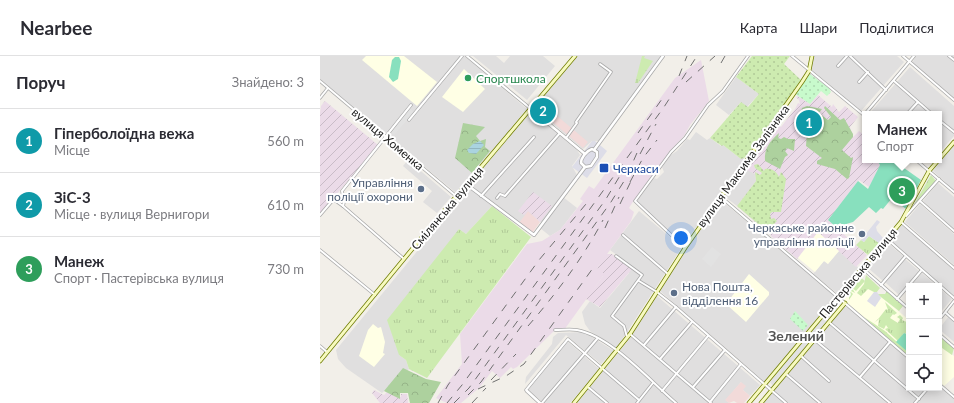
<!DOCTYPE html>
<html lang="uk">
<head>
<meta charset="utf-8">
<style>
  body { margin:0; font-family:Lato,sans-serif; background:#f7f7f7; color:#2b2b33 }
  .controls { position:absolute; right:12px; bottom:12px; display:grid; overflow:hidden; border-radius:0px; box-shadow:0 2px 10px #0003 }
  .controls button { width:36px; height:36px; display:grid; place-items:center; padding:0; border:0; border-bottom:1px solid #e1e1e2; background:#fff; color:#2b2b33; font:20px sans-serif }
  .you { position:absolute; left:361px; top:182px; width:14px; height:14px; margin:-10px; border:3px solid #fff; border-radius:50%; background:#1a73e8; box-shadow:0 0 0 6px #1a73e833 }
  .badge { display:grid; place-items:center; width:26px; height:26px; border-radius:50%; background:#d40000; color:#fff; font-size:13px; font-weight:700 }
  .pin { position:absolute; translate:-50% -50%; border:2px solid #fff; box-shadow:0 1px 4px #0006 }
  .popup { position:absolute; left:542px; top:55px; width:80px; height:52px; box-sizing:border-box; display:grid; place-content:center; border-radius:0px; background:#fff; filter:drop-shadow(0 1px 3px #0005); font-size:13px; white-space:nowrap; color:#7c7c81 }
  .popup b { font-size:15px; color:#2b2b33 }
  .popup::after { content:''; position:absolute; left:50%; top:100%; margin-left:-8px; border:8px solid transparent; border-top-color:#fff }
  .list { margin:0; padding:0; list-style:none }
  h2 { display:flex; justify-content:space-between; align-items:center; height:52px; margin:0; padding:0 16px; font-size:17px }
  h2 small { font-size:13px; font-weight:400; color:#7c7c81 }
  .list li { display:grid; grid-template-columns:26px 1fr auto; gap:12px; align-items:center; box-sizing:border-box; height:64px; padding:0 16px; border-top:1px solid #e1e1e2 }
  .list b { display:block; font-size:15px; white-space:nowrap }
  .list p { margin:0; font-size:13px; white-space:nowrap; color:#7c7c81 }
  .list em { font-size:13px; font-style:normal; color:#7c7c81 }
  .icon { flex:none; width:22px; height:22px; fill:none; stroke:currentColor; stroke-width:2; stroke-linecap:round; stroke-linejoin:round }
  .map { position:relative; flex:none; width:634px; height:347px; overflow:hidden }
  header { display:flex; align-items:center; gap:24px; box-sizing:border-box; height:56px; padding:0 20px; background:#fff; border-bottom:1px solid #e1e1e2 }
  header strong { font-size:19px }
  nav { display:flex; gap:22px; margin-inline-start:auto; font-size:14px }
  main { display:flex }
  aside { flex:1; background:#fff }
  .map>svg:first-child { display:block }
</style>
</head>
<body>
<header>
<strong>Nearbee</strong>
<nav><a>Карта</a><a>Шари</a><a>Поділитися</a></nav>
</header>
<main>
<aside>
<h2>Поруч<small>Знайдено: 3</small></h2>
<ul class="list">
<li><span class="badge" style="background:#0f9aa8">1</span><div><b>Гіперболоїдна вежа</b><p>Місце</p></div><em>560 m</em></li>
<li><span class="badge" style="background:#0f9aa8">2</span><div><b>ЗіС-3</b><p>Місце · вулиця Вернигори</p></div><em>610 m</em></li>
<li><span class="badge" style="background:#2e9e5b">3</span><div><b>Манеж</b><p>Спорт · Пастерівська вулиця</p></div><em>730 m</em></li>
</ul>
</aside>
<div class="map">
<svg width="634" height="347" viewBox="0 0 634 347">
  <defs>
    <pattern id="industrial-furrows" width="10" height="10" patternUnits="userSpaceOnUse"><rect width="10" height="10" fill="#ebdbe8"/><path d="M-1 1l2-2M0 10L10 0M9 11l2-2" fill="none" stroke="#c9bcc7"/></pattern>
    <pattern id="grass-tufts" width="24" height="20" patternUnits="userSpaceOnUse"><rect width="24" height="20" fill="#cdebb0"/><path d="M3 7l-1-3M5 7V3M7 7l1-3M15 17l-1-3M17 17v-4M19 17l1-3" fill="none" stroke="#b0c997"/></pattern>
    <pattern id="forest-crowns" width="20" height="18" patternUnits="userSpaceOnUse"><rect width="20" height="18" fill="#add19e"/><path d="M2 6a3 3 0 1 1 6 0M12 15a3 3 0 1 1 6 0" fill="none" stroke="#95b388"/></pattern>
    <pattern id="park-dots" width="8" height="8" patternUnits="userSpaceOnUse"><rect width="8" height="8" fill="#c8facc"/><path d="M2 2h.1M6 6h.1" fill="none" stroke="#acd6af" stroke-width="1.8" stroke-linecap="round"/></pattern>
    <pattern id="garden-dots" width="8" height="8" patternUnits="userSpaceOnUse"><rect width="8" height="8" fill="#cdebb0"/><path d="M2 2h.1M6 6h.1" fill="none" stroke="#b0c997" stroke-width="1.8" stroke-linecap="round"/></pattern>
    <pattern id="water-rules" width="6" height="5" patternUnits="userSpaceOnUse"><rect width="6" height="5" fill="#aad3df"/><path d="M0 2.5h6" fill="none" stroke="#92b5bf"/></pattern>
  </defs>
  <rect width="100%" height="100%" fill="#f2efe9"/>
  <g fill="#e0dfdf">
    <path d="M0 0H145L207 53 138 135 135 136 0 24Z"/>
    <path d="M153 0H176L184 7 190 0H223L235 10 207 44Z"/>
    <path d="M258 0H341L279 85H272L263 93 215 53 216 49Z"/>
    <path d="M494 0H577L584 6 541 55 491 13Z"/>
    <path d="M596 0H634V43L592 7Z"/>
    <path d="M590 11 634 50V80L619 97V58H549Z"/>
    <path d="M416 21 439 38 427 51 421 46 409 59 396 49Z"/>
    <path d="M210 57 215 58 257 94 260 99 252 110 257 119 222 167 214 161 198 167 151 130 150 127Z"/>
    <path d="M376 76 387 84 390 82 401 90 403 89 421 103 423 101 425 104 364 188 341 169 317 145 331 125 334 122 337 123 344 116 342 111 351 99 357 95 367 83 370 84Z"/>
    <path d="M634 89V134L613 115Z"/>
    <path d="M88 104 131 141 117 157 103 146 112 135 83 110Z"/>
    <path d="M424 111 435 118 436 125 417 150 404 140Z"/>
    <path d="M618 127 634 141V173L603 145Z"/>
    <path d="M150 131 172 150 146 178 139 173 79 299 86 304 89 313 62 337 26 312 18 303 16 294Z"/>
    <path d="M243 141 257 152 240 174 230 180 220 172Z"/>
    <path d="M401 144 515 240V243L445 326 340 235 366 192H368L374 181Z"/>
    <path d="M600 148 634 178V209L585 166Z"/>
    <path d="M319 155 362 191 296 293 270 275 265 268 262 256 270 245 280 252 309 217V208L290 194Z"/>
    <path d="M582 169 634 214V240L569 184Z"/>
    <path d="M567 186 584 201 563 225 547 211Z"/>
    <path d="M519 195 540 213 518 238 493 218 504 205 508 208Z"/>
    <path d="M585 203 599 215 579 239 565 226Z"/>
    <path d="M602 217 616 229 615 230H590Z"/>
    <path d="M619 232 632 243 619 258Z"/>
    <path d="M337 240 440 329 430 340 423 334 421 326 406 344 409 347H257L311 281Z"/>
    <path d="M524 251 529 252 589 303V332H607L594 347H501L469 319 468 317Z"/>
    <path d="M629 260 634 265V286L619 273Z"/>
    <path d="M264 276 294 295 281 308 246 279 205 328 206 321 232 288 233 281 238 277Z"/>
    <path d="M247 285 279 313 250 347H224L207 333Z"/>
    <path d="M466 319 499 347H443Z"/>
    <path d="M619 330 634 343V347H597L610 332H619Z"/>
  </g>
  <g fill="#f2dad9">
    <path d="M223 48 268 86 263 92 223 58 226 53 221 51Z"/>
    <path d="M208 155 220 166 213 176H211L199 167Z"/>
    <path d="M421 326 426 330 423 334 430 340 424 347H417L414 345 409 347 405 344Z"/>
  </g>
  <g fill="url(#industrial-furrows)">
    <path d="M498 39 512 51 513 48 519 56 525 50 538 61 530 71 533 81 539 75 545 80V104H557L560 109 549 131 539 124 508 164 547 199 536 211 498 176 477 203 451 180 450 176 444 174 417 150 436 125 435 118 425 113 457 68 461 71 475 53 478 47 480 48 479 44 476 41 478 40 490 48Z"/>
    <path d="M5 45 58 89 0 158V57L1 50Z"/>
    <path d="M213 136 232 150 220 166 208 155 204 159 198 155Z"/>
    <path d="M286 198H292L312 213 280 251 266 243 283 220 277 212Z"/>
    <path d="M54 334 64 339 67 336 81 341V338H87L88 347H60L52 337Z"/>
  </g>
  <g fill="#ffffe5">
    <path d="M46 0H84L117 26 97 50 42 4Z"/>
    <path d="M144 13 165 33 143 56 122 41Z"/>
    <path d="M498 176 519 195 508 208 504 205 495 216 478 202Z"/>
    <path d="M429 218 449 236V239L426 266 406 248Z"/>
    <path d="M539 222 589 264V300L525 245 523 240Z"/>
    <path d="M53 268 58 272 61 271 65 286 63 297 65 298 54 311 39 300 48 274Z"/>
    <path d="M619 289 634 300V321L624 330 619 326Z"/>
  </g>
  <path fill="#ebdbe8" d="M381 4 389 45 370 69 364 80 350 95 314 144 309 152 314 156 311 165 277 212 283 216V220L244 274 234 275 197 311 193 313 191 311 180 322 172 315 159 332 141 347H127L116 342 142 308 140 278 207 188 222 185 240 174 263 145 260 143 269 130 274 133 355 22Z"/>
  <g fill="url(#grass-tufts)">
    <path d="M322 0H325L324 2 333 5 318 27H315Z"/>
    <path d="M487 61H493L486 78 482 80 479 77 480 63 483 64Z"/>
    <path d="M611 119 616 125 592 152Z"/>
    <path d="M172 150 211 181 107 322 89 313 86 304 79 299 67 264 139 173 146 178Z"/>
    <path d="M549 180 559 187 548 199 536 189 541 184 544 186Z"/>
    <path d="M543 215 546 217 539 220 545 225 536 235 532 232 535 237 529 234 533 238 529 244V238L526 239 524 236 535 225 541 216Z"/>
    <path d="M546 219 560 232 556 237 548 233 541 240 537 237 544 228Z"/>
    <path d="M567 235 583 250 579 255 557 238H565Z"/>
    <path d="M565 246 577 257 574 259 571 256 573 258 570 262 578 267 580 263 577 261 580 259 583 262 582 264 589 267V279L584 277 578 285 565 273 568 272 566 269 564 273 558 270 559 263 554 267 559 262 562 265 559 262 566 253 568 254Z"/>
    <path d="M544 261 565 275 589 297V301Z"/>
    <path d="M619 280 634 292 632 299 622 292 619 295Z"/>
  </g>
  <g fill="url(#forest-crowns)">
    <path d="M487 50 502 53 499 57 508 64 511 61 504 52 505 50 520 64 524 62 533 78V81L522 94 531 102 533 101 529 122 527 123 515 113 497 108V105L502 102 486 90 487 76 491 78 497 74 500 69 491 60 483 64 480 63 482 52Z"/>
    <path d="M143 67 165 71 156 80 160 85 166 83 165 91 170 95 152 117 135 102Z"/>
    <path d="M459 77 458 82 461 83 464 81 468 83H475L474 95 467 92 465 95 468 99 465 101 460 113 445 105C444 92 450 85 459 77Z"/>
    <path d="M83 312 106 323 121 326 109 347H90L88 337H80V343L64 335Z"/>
  </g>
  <g fill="url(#park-dots)">
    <path d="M490 18 509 32 511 36 507 40 501 35 490 48 475 38Z"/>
    <path d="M475 255 488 269 483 275 470 263Z"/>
  </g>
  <g fill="url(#garden-dots)">
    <path d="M432 0H470L464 8 481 24 426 101 421 103 403 89 402 90 390 82 421 46 428 51 439 38 416 21Z"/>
    <path d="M438 108 444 115 445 113C452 112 456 115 459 121L461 116 466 123 461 156H452L450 158 451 163 454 162 457 165 448 174 444 173 417 150 436 125 435 116 440 119 442 117 435 112 434 109Z"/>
  </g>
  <g fill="#88e0be">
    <path d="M75 1H79L81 5 78 23 73 26 69 21 72 4Z"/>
    <path d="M557 104H583L581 109 585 111 584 112 601 124 586 153 572 142 563 153 561 152 556 157 549 151 533 166 523 169 520 167 516 171 508 164 538 125 548 133 560 109Z"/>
    <path d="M584 277 589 279V297L576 286Z"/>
  </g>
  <g fill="#e2e2e2">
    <path d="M90 53 94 56 74 79 71 76Z"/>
    <path d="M392 191 401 198 391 211 382 203Z"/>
    <path d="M513 250 519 253 453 330 450 326Z"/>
  </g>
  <g fill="#dddde8">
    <path d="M272 85H275L287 95 267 122 252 111Z"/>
    <path d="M557 164 560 166 556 171 557 175 563 182 559 187 549 180 544 186 541 184Z"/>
    <path d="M554 236H557L561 242 555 251 547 245Z"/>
  </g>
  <path fill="url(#water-rules)" d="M160 85 164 89 156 98 149 97 147 94 153 88Z"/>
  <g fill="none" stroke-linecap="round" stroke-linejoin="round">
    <g stroke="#a9a9a9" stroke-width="3.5">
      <g id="minor">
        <path d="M147 0 211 53"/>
        <path d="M472 0 545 60"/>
        <path d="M530 0 566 34"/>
        <path d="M583 0 634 44"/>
        <path d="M629 0 634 4"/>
        <path d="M518 10 527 0"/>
        <path d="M0 25 136 140"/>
        <path d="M574 25 612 58"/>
        <path d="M539 26 548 16"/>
        <path d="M0 42 8 32"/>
        <path d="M545 58 594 0"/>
        <path d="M587 58 598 46"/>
        <path d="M89 64 142 0"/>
        <path d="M619 64 634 76"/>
        <path d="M246 82 257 67 256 66 291 16 280 8"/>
        <path d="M596 104 634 136"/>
        <path d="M161 140 214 81"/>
        <path d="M401 141 589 302"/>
        <path d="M177 142 180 138 185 140 240 77"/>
        <path d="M600 145 634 175"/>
        <path d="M23 150 84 203"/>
        <path d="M0 159 12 145H16L23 150 24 146 22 135 91 49"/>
        <path d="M586 160 619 123"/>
        <path d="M581 166 634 212"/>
        <path d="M303 179 348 218"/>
        <path d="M567 183 634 242"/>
        <path d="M365 192 315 145 351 96 365 82 388 49 403 35 428 0"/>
        <path d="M0 194 55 239"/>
        <path d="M296 200 322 219 292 260 304 270 307 281"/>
        <path d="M542 212 589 253"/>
        <path d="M319 225 337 236 356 251 466 347"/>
        <path d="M561 229 585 201"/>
        <path d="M577 243 601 215"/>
        <path d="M626 257 634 264"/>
        <path d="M619 264 634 245"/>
        <path d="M510 267 599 343"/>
        <path d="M235 274C242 274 250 273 257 274 291 280 330 325 356 347"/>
        <path d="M310 278 391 347"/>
        <path d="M619 278 634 291"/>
        <path d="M495 284 570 347"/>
        <path d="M324 289 356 251"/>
        <path d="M0 290 7 296"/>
        <path d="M481 300 509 325"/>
        <path d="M340 303 372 266"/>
        <path d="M466 318 500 347"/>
        <path d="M540 321 570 286"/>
        <path d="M619 328 634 341"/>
        <path d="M268 331 287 347"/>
        <path d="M373 331 405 294"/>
        <path d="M207 335 206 334 248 283 319 344"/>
        <path d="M342 335 388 280"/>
        <path d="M390 346 421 308"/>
        <path d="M222 347 277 283"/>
        <path d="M317 347 333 327"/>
        <path d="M595 347 608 332"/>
      </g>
    </g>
    <g stroke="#a9a9a9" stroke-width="4">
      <g id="tertiary">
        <path d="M211 53 265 98"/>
        <path d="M272 93 277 96V101L271 110 265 111 261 107C261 102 266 95 272 93Z"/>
        <path d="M274 94 343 0"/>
        <path d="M146 128 214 179 265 111"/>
        <path d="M207 335 220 347"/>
      </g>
    </g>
    <g stroke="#707d05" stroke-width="4.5">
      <g id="secondary">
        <path d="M0 305 107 175 255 0"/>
        <path d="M254 347 310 278 365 192 482 26 489 15 492 0"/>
        <path d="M429 347 581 166 609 115 634 86"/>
        <path d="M441 347 525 247"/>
      </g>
    </g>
    <use href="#minor" stroke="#fff" stroke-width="2"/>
    <use href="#tertiary" stroke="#fff" stroke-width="2.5"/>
    <use href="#secondary" stroke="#f7fabf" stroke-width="3"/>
    <g stroke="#707070" stroke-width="1" stroke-dasharray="8 8" stroke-linecap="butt">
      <path d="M401 7 405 0"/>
      <path d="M359 20 367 0"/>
      <path d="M366 26 395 0"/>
      <path d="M318 77 342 43"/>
      <path d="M320 98 336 68"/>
      <path d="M310 126 323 102 337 84"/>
      <path d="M300 148 312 123"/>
      <path d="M285 172 299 141"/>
      <path d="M208 270C236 238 263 202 283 164"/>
      <path d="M171 324 196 298"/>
      <path d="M158 333 186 320 204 308 273 212"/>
      <path d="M148 339 161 326 291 146 306 122 320 90"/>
      <path d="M118 347 128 329 219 204 266 148"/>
      <path d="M127 347 142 329 344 51 377 0"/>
      <path d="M134 347 149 332 286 143 304 113"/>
      <path d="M152 347 166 332"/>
    </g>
  </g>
  <circle fill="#2e9e5b" stroke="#fff" stroke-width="1.5" cx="148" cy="22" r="4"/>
  <rect fill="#1a4fb4" stroke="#fff" stroke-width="1.5" x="279" y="107" width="10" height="10" rx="2"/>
  <g fill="#5c6f8a" stroke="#fff" stroke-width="1.5">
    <circle cx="101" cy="133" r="4"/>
    <circle cx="542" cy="178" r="4"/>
    <circle cx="354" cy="237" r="4"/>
  </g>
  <g text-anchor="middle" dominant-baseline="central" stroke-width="4" stroke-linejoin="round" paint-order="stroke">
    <g font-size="12" fill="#27864d" stroke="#fff" text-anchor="start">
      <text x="156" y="22">Спортшкола</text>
    </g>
    <g font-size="12" fill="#222" stroke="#fff">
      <text transform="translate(68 83) rotate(40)">вулиця Хоменка</text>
      <text transform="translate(423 110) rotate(-54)">вулиця Максима Залізняка</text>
      <text transform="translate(127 152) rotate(-50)">Смілянська вулиця</text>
      <text transform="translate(538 217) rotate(-50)">Пастерівська вулиця</text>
    </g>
    <g font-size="12" fill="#164399" stroke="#fff" text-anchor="start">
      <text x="293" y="112">Черкаси</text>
    </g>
    <g font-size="12" fill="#4e5e75" stroke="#fff" text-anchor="end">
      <text x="93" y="126">Управління<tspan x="93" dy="14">поліції охорони</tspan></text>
      <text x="534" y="171">Черкаське районне<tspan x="534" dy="14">управління поліції</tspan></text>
      <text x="362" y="230" text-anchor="start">Нова Пошта,<tspan x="362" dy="14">відділення 16</tspan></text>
    </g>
    <g font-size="14" font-weight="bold" fill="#555" stroke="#fff">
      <text x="476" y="279">Зелений</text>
    </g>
  </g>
</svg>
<div class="controls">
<button>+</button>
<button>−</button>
<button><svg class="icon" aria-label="locate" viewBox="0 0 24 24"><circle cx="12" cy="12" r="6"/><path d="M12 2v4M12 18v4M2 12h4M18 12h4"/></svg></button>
</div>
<div class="you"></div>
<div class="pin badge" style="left:489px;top:67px;background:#0f9aa8">1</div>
<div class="pin badge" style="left:223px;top:55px;background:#0f9aa8">2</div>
<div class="pin badge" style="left:582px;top:135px;background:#2e9e5b">3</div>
<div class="popup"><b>Манеж</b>Спорт</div>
</div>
</main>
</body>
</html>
